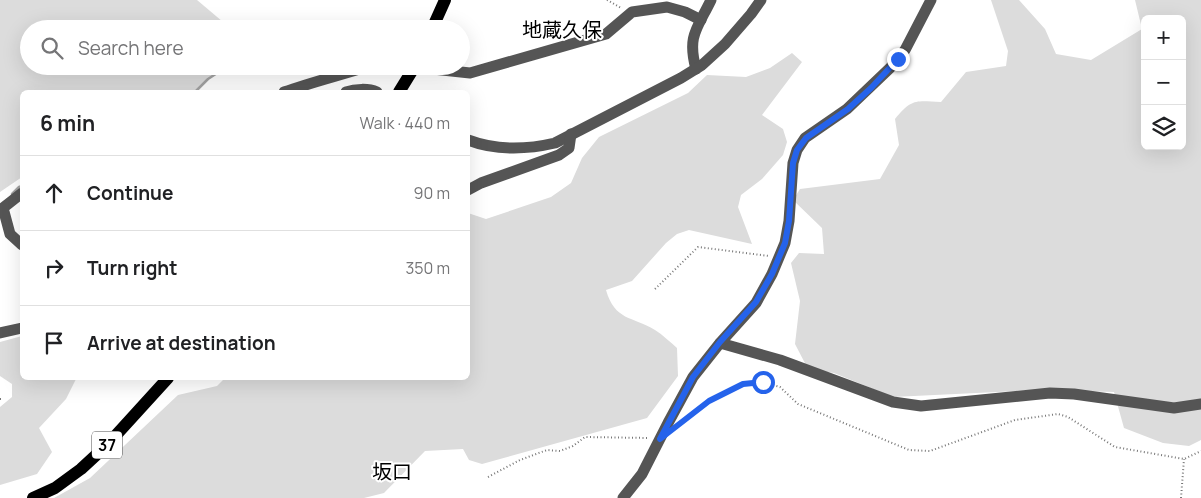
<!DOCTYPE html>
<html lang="en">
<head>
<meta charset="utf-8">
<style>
  body { margin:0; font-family:Manrope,"Noto Sans JP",sans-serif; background:#f6f6f6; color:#202124 }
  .controls { position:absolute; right:15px; top:15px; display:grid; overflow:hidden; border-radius:8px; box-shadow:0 5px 20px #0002 }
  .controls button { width:45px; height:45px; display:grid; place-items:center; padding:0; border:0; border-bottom:1px solid #e0e0e0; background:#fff; color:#202124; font:25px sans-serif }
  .stop { position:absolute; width:15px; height:15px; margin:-11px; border:4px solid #2563eb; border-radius:50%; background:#fff }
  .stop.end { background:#2563eb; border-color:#fff; box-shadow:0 1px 5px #0008 }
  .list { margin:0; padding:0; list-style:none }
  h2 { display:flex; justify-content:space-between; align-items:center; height:65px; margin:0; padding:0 20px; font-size:21px }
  h2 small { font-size:16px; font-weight:400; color:#757577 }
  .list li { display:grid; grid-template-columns:32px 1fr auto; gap:15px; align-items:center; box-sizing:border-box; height:75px; padding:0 20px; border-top:1px solid #e0e0e0 }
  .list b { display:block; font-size:19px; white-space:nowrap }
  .list em { font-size:16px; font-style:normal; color:#757577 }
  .icon { flex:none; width:28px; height:28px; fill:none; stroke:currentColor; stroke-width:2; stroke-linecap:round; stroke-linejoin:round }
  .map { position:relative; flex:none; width:1201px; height:498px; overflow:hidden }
  .search { position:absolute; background:#fff; box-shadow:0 5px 20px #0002; left:20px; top:20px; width:450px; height:55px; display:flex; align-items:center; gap:12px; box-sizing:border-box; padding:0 18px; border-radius:28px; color:#757577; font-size:19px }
  .panel { position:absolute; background:#fff; box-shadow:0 5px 20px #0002; left:20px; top:90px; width:450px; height:290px; border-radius:8px }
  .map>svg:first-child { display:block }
</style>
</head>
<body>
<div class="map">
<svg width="1201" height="498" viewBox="0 0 1201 498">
  <rect width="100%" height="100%" fill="#fff"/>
  <g fill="#dcdcdc" fill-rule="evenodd">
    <path d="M0 0H197L229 27 234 29H29V66H225L206 80 195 92H22V177L0 192Z"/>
    <path d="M991 0H1019L1045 29 1056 54 1091 60 1142 29 1135 0H1201V440L1189 446 1163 443 1124 428 1114 392 1038 390 893 397 834 373 808 369 795 344 800 301 791 263 799 253 824 254 822 228 793 200 800 189 880 179 899 145 895 119C912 98 916 101 941 102L966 72 1006 66 1008 51ZM1145 19H1182V146H1145Z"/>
    <path d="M792 53 802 62 762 115 783 129 787 142 783 155 762 179 741 195 738 207 752 244 689 230 677 234 666 243 632 281 606 290C615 321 632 316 655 330 663 335 670 342 677 348L678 376 647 418 482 464 469 460 463 449 425 451 384 493 364 498H54L90 478 178 395 217 386 225 378H468V213L486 219 551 197 571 183 582 158 599 137 688 93 707 75 746 77 770 68Z"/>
    <path d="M22 336V378H86L76 379 66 399 39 428 52 452 37 474 0 485V407L12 397V384L0 376V342Z"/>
  </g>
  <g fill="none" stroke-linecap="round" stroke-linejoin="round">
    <g stroke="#a3a3a3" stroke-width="2.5">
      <path d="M195 92 208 79 228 66"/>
      <path d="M12 194 19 187 22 186"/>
    </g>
    <g stroke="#777" stroke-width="2" stroke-dasharray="1 2.5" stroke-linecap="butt">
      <path d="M607 0 621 8"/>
      <path d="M655 289 698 247 769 256"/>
      <path d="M0 399H1"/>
      <path d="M680 423 709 401 743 384 763 382 780 387 798 404 909 450 930 451 1015 420 1058 414 1068 417 1115 447 1184 459 1201 451"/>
      <path d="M488 477 520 460 547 450 560 451 573 446 585 437 648 438"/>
      <path d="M1181 498 1184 459"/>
    </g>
    <g stroke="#555" stroke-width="11">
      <path d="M389 66 401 69H433L470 73 606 34 632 12 667 7 685 12 701 20"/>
      <path d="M696 69C687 36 697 29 711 0"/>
      <path d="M284 92C312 82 341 75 369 66"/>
      <path d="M346 92C355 89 368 88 377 92"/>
      <path d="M468 140C497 151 525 150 555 143L681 78 702 65 725 44 751 14 761 0"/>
      <path d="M468 190 481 183 559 155 569 148 571 134"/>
      <path d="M22 193 3 208 10 234 22 245"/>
      <path d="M0 333 22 328"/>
      <path d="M720 343 780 360 893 402 921 406 1050 393 1074 394 1174 408 1201 404"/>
      <path d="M623 498 642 474 668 423 693 377 720 343 756 303 772 274 785 243 789 221 793 163 797 150 805 138 847 109 890 68 905 50 931 0"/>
    </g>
    <g stroke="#000" stroke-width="12">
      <path d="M432 29 445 0"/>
      <path d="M399 92 415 66"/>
      <path d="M33 498 55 488 81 469 107 445 168 378"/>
    </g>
  </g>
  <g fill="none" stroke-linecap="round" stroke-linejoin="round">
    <path stroke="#2563eb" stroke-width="6" d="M763 382 743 384 709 401 660 439 693 377 720 342 756 302 772 274 785 243 789 221 793 163 797 150 806 138 848 109 871 88 898 59"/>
  </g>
  <g text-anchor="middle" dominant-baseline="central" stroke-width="4" stroke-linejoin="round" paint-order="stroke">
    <rect fill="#fff" stroke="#4c4c4c" stroke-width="1" x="92" y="431.5" width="30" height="27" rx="4"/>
    <g font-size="16" font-weight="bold" fill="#000">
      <text x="107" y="445">37</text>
    </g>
    <g font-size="20" fill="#000" stroke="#fff">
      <text x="562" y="29">地蔵久保</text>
      <text x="392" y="471">坂口</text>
    </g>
  </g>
</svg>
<div class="controls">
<button>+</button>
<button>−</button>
<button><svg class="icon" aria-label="layers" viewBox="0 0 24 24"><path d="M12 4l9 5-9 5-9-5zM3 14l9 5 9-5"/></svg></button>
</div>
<div class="stop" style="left:763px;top:382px"></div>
<div class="stop end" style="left:898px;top:59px"></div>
<div class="search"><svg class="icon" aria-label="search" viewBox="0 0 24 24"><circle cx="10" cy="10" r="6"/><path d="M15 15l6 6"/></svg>Search here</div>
<section class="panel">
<h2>6 min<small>Walk · 440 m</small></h2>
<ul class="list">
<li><svg class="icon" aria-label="ahead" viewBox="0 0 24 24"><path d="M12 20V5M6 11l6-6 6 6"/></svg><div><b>Continue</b></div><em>90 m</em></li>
<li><svg class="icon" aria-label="right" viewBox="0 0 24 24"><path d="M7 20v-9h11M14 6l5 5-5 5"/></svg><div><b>Turn right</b></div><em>350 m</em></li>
<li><svg class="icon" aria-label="arrive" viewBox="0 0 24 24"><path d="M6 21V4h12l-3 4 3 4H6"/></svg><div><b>Arrive at destination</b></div></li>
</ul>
</section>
</div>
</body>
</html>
